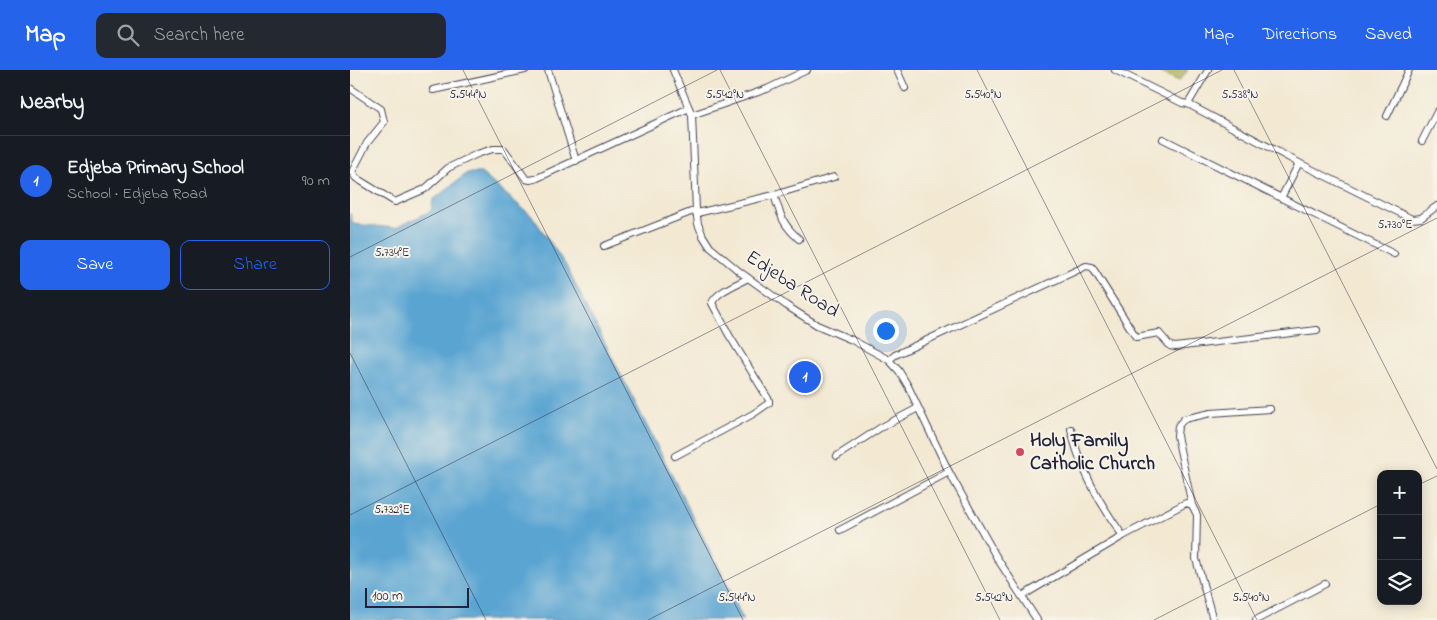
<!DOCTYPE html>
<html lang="en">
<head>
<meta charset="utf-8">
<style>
  body { margin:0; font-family:"Indie Flower",sans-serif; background:#242831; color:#f1f3f6 }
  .controls { position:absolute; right:15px; bottom:15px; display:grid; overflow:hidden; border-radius:10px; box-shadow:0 2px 12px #0003 }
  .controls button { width:45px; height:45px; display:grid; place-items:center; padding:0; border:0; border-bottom:1px solid #363941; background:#171b24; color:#f1f3f6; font:25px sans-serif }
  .scale { position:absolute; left:15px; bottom:12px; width:104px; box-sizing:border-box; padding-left:5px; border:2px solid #22223b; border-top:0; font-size:14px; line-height:18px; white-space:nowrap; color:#22223b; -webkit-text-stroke:4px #f7f3e8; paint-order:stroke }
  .you { position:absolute; left:535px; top:260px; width:18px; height:18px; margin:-12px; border:4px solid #fff; border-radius:50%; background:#1a73e8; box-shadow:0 0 0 8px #1a73e833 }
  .badge { display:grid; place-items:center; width:32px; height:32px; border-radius:50%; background:#2563eb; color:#fff; font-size:16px; font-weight:700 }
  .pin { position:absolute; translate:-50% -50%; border:2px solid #fff; box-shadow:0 1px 5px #0006 }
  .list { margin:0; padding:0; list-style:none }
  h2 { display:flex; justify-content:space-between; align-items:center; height:65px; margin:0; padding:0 20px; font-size:21px }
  h2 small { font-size:16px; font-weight:400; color:#9ea1a6 }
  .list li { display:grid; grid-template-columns:32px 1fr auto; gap:15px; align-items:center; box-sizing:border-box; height:90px; padding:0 20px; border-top:1px solid #363941 }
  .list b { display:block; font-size:19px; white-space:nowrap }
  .list p { margin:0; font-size:16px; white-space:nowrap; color:#9ea1a6 }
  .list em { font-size:16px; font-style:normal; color:#9ea1a6 }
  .actions { display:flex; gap:10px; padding:15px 20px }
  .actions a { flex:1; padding:11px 0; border:1px solid #2563eb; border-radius:10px; text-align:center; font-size:18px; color:#2563eb }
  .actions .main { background:#2563eb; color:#fff }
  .icon { flex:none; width:28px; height:28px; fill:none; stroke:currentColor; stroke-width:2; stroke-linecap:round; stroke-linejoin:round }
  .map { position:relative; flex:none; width:1087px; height:550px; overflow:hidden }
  header { display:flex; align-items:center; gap:30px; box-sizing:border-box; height:70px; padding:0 25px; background:#2563eb; color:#fff }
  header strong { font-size:24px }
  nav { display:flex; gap:28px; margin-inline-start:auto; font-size:18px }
  .search { width:350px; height:45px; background:#242831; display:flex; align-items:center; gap:12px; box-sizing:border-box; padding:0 18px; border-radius:10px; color:#9ea1a6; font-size:19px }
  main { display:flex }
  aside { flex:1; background:#171b24 }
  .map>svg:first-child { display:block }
</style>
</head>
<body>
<header>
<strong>Map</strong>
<div class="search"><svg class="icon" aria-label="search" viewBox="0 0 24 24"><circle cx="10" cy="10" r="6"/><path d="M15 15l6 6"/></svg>Search here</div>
<nav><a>Map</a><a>Directions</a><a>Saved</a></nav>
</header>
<main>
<aside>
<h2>Nearby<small></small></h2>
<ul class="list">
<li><span class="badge">1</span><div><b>Edjeba Primary School</b><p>School · Edjeba Road</p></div><em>90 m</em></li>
</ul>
<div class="actions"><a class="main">Save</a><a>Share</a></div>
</aside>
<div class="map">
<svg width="1087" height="550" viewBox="0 0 1087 550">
  <rect width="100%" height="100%" fill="#f7f3e8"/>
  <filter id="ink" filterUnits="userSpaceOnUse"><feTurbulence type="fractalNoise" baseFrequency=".02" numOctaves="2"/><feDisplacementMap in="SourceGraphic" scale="10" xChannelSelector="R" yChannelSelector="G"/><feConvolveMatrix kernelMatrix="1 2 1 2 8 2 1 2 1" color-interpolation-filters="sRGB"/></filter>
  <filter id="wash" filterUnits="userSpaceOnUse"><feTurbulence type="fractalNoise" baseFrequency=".0096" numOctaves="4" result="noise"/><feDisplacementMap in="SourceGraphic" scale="20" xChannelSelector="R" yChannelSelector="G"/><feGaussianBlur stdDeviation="1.12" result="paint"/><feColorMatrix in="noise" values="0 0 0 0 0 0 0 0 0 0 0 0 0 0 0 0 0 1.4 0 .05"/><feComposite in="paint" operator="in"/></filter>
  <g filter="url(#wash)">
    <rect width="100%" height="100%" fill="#f3e9d3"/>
    <path fill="#afbd60" stroke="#68704e" d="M805 0H838L829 11Z"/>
    <path fill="#5aa4d2" stroke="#3e6386" d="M117 103H131L183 147 215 194 380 520 393 550H0V143L3 154 45 158 81 141 83 130Z"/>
  </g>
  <g filter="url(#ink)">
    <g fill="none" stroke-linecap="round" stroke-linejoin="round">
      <g stroke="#414052" stroke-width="8">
        <g id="minor">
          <path d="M198 0 226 91"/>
          <path d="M323 0 342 45 346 140 348 154 353 166 360 177 390 202 437 236 467 255 502 270 539 290 549 301 558 316 599 402 647 488 687 550"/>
          <path d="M547 0 555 18"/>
          <path d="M765 0 832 33 838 34 858 0"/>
          <path d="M0 18 31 39 34 52 17 73 2 102 6 108 45 132 75 119 98 98 127 84 143 79H154L176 109 180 110 185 109 339 38"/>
          <path d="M83 20 175 0"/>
          <path d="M838 34 949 93 1062 149 1071 148 1087 136"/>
          <path d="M342 45 417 19 457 0"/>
          <path d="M1037 46 1059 0"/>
          <path d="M813 69 1044 184"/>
          <path d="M1072 71 1087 42"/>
          <path d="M424 125C431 146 432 154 449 169"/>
          <path d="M931 128 949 93"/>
          <path d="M347 143 424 125 484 107"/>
          <path d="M254 176 346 140"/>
          <path d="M539 290 545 285 736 196 742 197 786 267 809 263 820 276 825 277 967 260"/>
          <path d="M721 359C729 398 750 434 773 466"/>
          <path d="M325 386 403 344 419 333V330L379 265 362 233C367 221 388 214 398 208"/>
          <path d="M487 386 530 358 568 338"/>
          <path d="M842 435 827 366 828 356 834 349 861 343 920 339"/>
          <path d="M490 460 599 402"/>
          <path d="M672 526 773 466 836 433 842 435 847 445 846 489 863 550"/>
          <path d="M906 550 975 514"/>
        </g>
      </g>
      <use href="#minor" stroke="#fff" stroke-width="6"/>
    </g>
  </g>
  <path fill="none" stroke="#22223b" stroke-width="1" stroke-opacity="0.45" d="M113 0 393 550M370 0 650 550M627 0 907 550M884 0 1087 399M0 187 367 0M0 283 136 550M1068 415 1087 406M0 445 872 0M298 550 1087 148M804 550 1031 434"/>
  <circle fill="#d1495b" stroke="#f7f3e8" stroke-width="2" cx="670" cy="382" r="5"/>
  <g text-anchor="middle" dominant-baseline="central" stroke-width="4" stroke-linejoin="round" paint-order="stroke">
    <g font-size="20" fill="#22223b" stroke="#f7f3e8">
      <text transform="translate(442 215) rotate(33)">Edjeba Road</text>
    </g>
    <g font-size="20" font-weight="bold" fill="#22223b" stroke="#f7f3e8" text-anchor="start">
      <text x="680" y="371">Holy Family<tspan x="680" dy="23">Catholic Church</tspan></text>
    </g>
  </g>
  <g font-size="12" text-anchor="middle" fill="#22223b" stroke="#f7f3e8" stroke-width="4" stroke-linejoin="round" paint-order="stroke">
    <text x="118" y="28">5.544°N</text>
    <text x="375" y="28">5.542°N</text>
    <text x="633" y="28">5.540°N</text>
    <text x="890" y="28">5.538°N</text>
    <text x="1045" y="158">5.730°E</text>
    <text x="42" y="186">5.734°E</text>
    <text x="42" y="443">5.732°E</text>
    <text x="387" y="531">5.544°N</text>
    <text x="644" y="531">5.542°N</text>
    <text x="901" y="531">5.540°N</text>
  </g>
</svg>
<div class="controls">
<button>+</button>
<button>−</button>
<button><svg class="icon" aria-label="layers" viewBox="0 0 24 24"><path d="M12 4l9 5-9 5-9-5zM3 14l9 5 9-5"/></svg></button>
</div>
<div class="scale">100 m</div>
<div class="you"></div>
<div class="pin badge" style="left:455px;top:307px">1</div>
</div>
</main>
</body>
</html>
